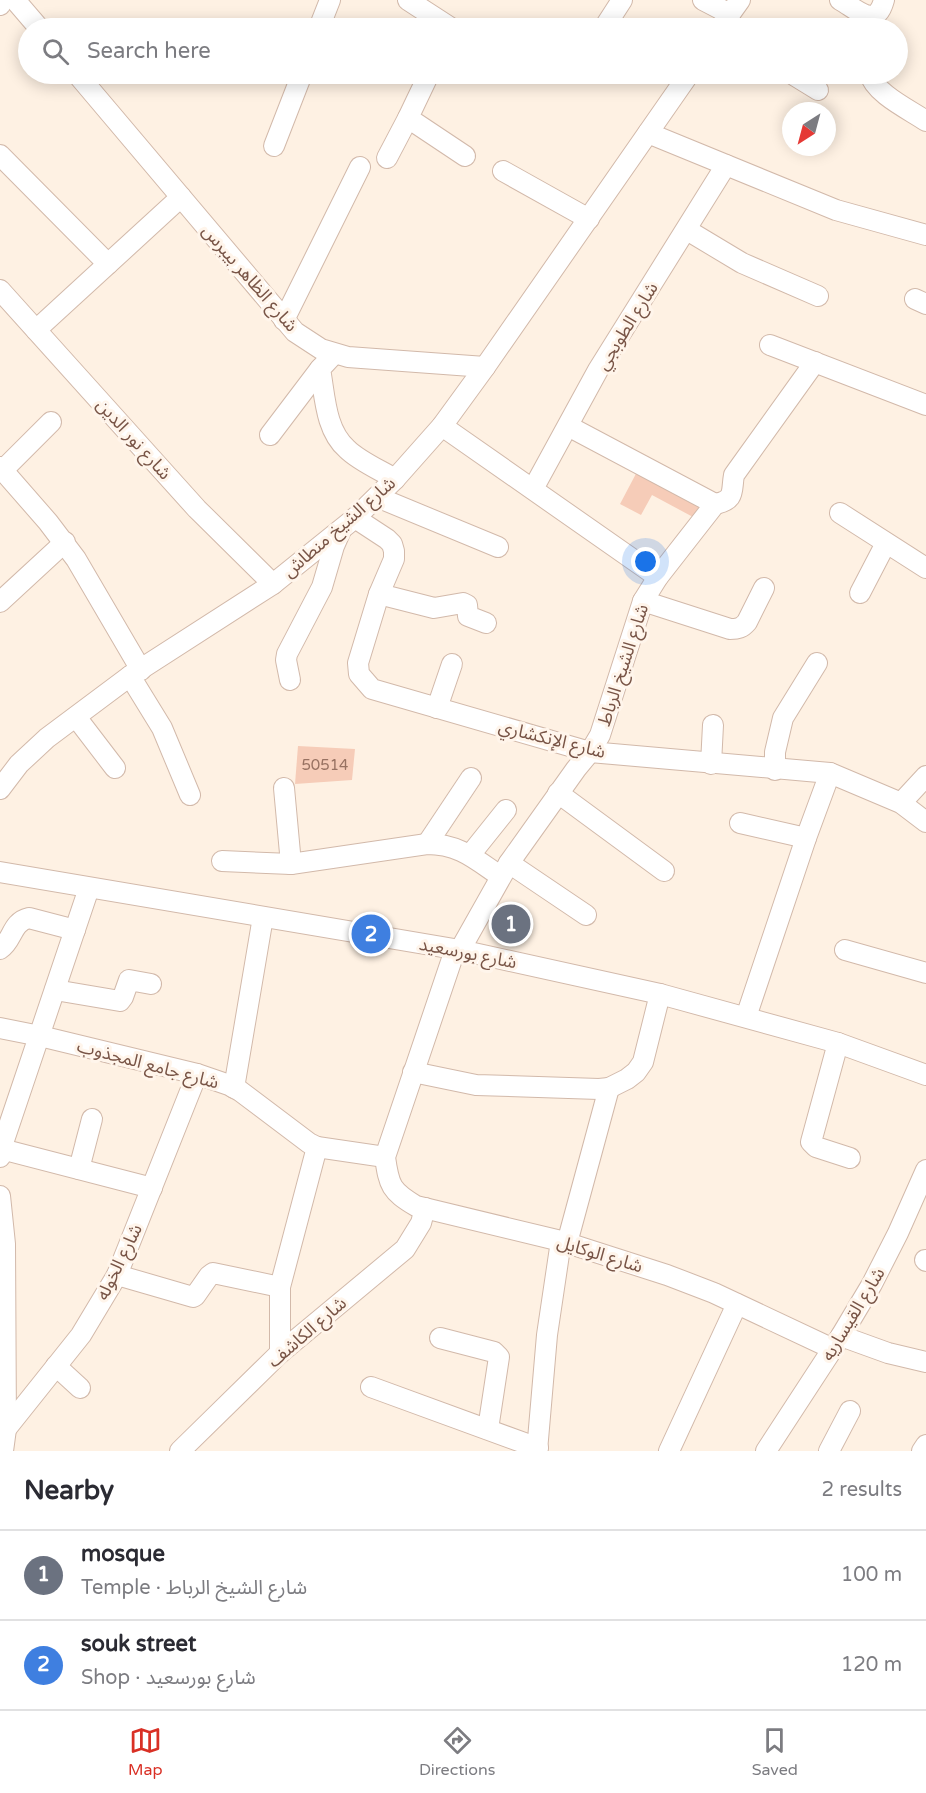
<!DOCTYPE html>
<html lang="en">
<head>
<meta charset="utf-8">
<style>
  body { margin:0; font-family:"Varela Round","Noto Sans Arabic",sans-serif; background:#f2f2f3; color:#2b2b33 }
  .compass { position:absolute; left:782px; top:102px; width:54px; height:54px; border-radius:50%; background:#fff; box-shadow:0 3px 15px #0003; rotate:216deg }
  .you { position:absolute; left:646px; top:562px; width:21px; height:21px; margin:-15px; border:4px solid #fff; border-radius:50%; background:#1a73e8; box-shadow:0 0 0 9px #1a73e833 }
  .badge { display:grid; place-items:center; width:39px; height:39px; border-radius:50%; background:#d93025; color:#fff; font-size:20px; font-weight:700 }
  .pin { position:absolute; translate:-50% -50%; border:3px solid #fff; box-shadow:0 2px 6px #0006 }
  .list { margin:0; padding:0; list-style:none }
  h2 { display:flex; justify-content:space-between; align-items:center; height:78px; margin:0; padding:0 24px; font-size:26px }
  h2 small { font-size:20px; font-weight:400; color:#7c7c81 }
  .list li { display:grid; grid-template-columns:39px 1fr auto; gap:18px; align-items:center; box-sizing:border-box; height:90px; padding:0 24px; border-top:2px solid #e1e1e2 }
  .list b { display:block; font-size:22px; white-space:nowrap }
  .list p { margin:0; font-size:20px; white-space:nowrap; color:#7c7c81 }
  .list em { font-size:20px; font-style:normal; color:#7c7c81 }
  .icon { flex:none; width:33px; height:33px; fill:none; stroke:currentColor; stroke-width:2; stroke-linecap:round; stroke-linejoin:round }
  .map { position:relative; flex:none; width:926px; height:1451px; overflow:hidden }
  .search { position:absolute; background:#fff; box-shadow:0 3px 15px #0003; left:18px; right:18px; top:18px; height:66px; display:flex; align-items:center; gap:15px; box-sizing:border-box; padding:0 21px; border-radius:33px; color:#7c7c81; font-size:22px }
  .sheet { height:258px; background:#fff }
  nav { display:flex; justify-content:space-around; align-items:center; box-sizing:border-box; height:84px; border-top:2px solid #e1e1e2; background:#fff; font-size:16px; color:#7c7c81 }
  nav a { display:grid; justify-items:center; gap:3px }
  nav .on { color:#d93025 }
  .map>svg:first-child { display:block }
</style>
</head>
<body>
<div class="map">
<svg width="926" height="1451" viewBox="0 0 926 1451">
  <rect width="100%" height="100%" fill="#fef1e3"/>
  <g fill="#f6ccb8">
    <path d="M639 468 702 502 693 517 652 495 641 515 620 504Z"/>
    <path d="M298 746 355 749 352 780 295 784Z"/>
  </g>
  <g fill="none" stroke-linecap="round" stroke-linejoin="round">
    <g stroke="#d2b9aa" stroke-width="22">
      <g id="street">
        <path d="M15 0 39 28"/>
        <path d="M408 0 451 28"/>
        <path d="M703 0 730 14"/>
        <path d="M840 0C858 10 876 30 884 0"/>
        <path d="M0 5 3 0"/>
        <path d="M319 28 330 0"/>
        <path d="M604 28 622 0"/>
        <path d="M720 28 740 0"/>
        <path d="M77 74 295 332 321 349 348 357 485 367"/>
        <path d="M429 74 408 118 465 156"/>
        <path d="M792 74 818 90"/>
        <path d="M870 74C874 93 910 110 926 121"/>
        <path d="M648 133 836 210 926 235"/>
        <path d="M274 146 302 74"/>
        <path d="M0 155 108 264"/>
        <path d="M387 158 408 118"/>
        <path d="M503 171 589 219"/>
        <path d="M687 230 742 263 818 296"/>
        <path d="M0 290 197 509 273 584"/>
        <path d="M915 299 926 304"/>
        <path d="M284 320 360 167"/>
        <path d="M36 330 181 197"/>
        <path d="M770 345 926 405"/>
        <path d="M334 354 320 369C325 395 325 430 347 449 359 461 380 470 395 479"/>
        <path d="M442 426 658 577"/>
        <path d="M568 426 715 504"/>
        <path d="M270 435 320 369"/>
        <path d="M0 467 48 522 76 559 141 670"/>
        <path d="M3 470 51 422"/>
        <path d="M533 489 598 370 726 165"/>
        <path d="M377 497 498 547"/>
        <path d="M715 504C736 500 731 491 734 475L815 362"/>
        <path d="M840 513 926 568"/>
        <path d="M355 518 387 539 392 544 394 551V559L379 594 358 663 359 674 372 689 590 752 830 773 901 803 926 822"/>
        <path d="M860 593 886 543"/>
        <path d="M379 594 434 608 463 603 467 605 468 616 486 623"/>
        <path d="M643 601 730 629C738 629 742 628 747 622L764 588"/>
        <path d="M0 602 65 542"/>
        <path d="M130 676 162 728 190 795"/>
        <path d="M290 680 286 660 287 654 322 587 334 546 341 530"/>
        <path d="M437 708 452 664"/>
        <path d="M76 717 115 768"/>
        <path d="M711 764 713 725"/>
        <path d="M775 770V752L783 718 817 663"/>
        <path d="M284 788 291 864"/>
        <path d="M0 789 19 764 47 738 130 676 273 584 355 518 395 479 442 426 485 367 689 74"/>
        <path d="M558 793 664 871"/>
        <path d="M901 803 926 776"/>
        <path d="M740 823 806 838"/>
        <path d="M427 844 471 778"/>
        <path d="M470 855 506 810"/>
        <path d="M222 861 291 864 427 844C459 844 475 859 500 876"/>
        <path d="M509 863 586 915"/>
        <path d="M0 872 460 950 660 994 838 1043 926 1075"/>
        <path d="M0 949C13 941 11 922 29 918L75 930"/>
        <path d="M455 950 385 1157C389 1186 391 1191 416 1206L561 1241 667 1275 714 1293 833 1349"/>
        <path d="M460 950 509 863 576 769 590 752 600 735 643 601 658 577 715 504"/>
        <path d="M845 950 926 973"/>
        <path d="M55 990 120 1001 123 997 129 980 151 984"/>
        <path d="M746 1017 806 838 830 773"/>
        <path d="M0 1028 40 1036 197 1074 229 1085 240 1091 309 1143 317 1147 385 1157"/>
        <path d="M838 1043 811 1142 816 1147 850 1158"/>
        <path d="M413 1072 476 1085 599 1089 609 1088 627 1079 636 1072 643 1062 660 994"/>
        <path d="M234 1088 263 917"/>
        <path d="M1 1149 152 1188"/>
        <path d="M0 1157 1 1149 89 888"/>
        <path d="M79 1169 92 1119"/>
        <path d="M0 1196 5 1244 6 1429 3 1451"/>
        <path d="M567 1243 609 1088"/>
        <path d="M925 1260 926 1261"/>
        <path d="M117 1275 193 1297 195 1296 209 1276 213 1273 280 1287"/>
        <path d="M841 1336 888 1353 926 1362"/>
        <path d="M440 1338 494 1352 499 1357 488 1429"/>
        <path d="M280 1353V1287L317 1147"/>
        <path d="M56 1366 80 1388"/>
        <path d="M371 1387 538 1448"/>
        <path d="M6 1429 81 1335 117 1275 197 1074"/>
        <path d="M180 1451 280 1353 405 1249 421 1223 425 1208"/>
        <path d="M537 1451 547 1335 561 1241"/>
        <path d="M669 1451 737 1304"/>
        <path d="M766 1451 841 1336 872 1284 898 1233 926 1170"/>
        <path d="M829 1451 850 1411"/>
        <path d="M922 1451 926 1445"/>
      </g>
    </g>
    <use href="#street" stroke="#fff" stroke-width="20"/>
  </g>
  <g text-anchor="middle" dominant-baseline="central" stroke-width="6" stroke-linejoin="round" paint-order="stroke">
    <g font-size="15" fill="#987262">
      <text x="325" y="765">50514</text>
    </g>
    <g font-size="18" fill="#785446" stroke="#fff5eb">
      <text transform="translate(250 278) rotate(49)">شارع الظاهر بيبرس</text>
      <text transform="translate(627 326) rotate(-58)">شارع الطوبجي</text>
      <text transform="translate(134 439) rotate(48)">شارع نور الدين</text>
      <text transform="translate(339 527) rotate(-41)">شارع الشيخ منطاش</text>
      <text transform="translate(623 665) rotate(-72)">شارع الشيخ الرباط</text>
      <text transform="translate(552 739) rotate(14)">شارع الإنكشاري</text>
      <text transform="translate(468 953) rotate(11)">شارع بورسعيد</text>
      <text transform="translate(148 1064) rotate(15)">شارع جامع المجذوب</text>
      <text transform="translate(600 1254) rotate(17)">شارع الوكايل</text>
      <text transform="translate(119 1262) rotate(-64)">شارع الخوله</text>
      <text transform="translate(853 1314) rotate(-59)">شارع القيساريه</text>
      <text transform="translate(307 1332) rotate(-41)">شارع الكاشف</text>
    </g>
  </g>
</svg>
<svg class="compass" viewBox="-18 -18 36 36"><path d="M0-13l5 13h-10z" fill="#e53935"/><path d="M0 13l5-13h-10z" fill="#7c7c81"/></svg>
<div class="you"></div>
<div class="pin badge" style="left:511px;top:924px;background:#6b7280">1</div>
<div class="pin badge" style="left:371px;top:934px;background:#3f7fe0">2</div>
<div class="search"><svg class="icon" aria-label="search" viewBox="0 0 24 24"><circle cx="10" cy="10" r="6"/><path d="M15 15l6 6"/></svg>Search here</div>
</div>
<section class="sheet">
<h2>Nearby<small>2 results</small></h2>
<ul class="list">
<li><span class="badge" style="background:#6b7280">1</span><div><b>mosque</b><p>Temple · شارع الشيخ الرباط</p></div><em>100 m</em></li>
<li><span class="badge" style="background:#3f7fe0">2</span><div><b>souk street</b><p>Shop · شارع بورسعيد</p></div><em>120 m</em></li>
</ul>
</section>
<nav>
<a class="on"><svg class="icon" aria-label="map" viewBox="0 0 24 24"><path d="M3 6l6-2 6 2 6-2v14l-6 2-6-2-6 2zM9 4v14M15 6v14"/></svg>Map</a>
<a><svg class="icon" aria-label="directions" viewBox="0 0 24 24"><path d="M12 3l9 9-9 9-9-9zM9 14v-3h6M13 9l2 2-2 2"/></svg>Directions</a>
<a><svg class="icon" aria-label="saved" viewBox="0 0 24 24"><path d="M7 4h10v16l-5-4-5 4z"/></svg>Saved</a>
</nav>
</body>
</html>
